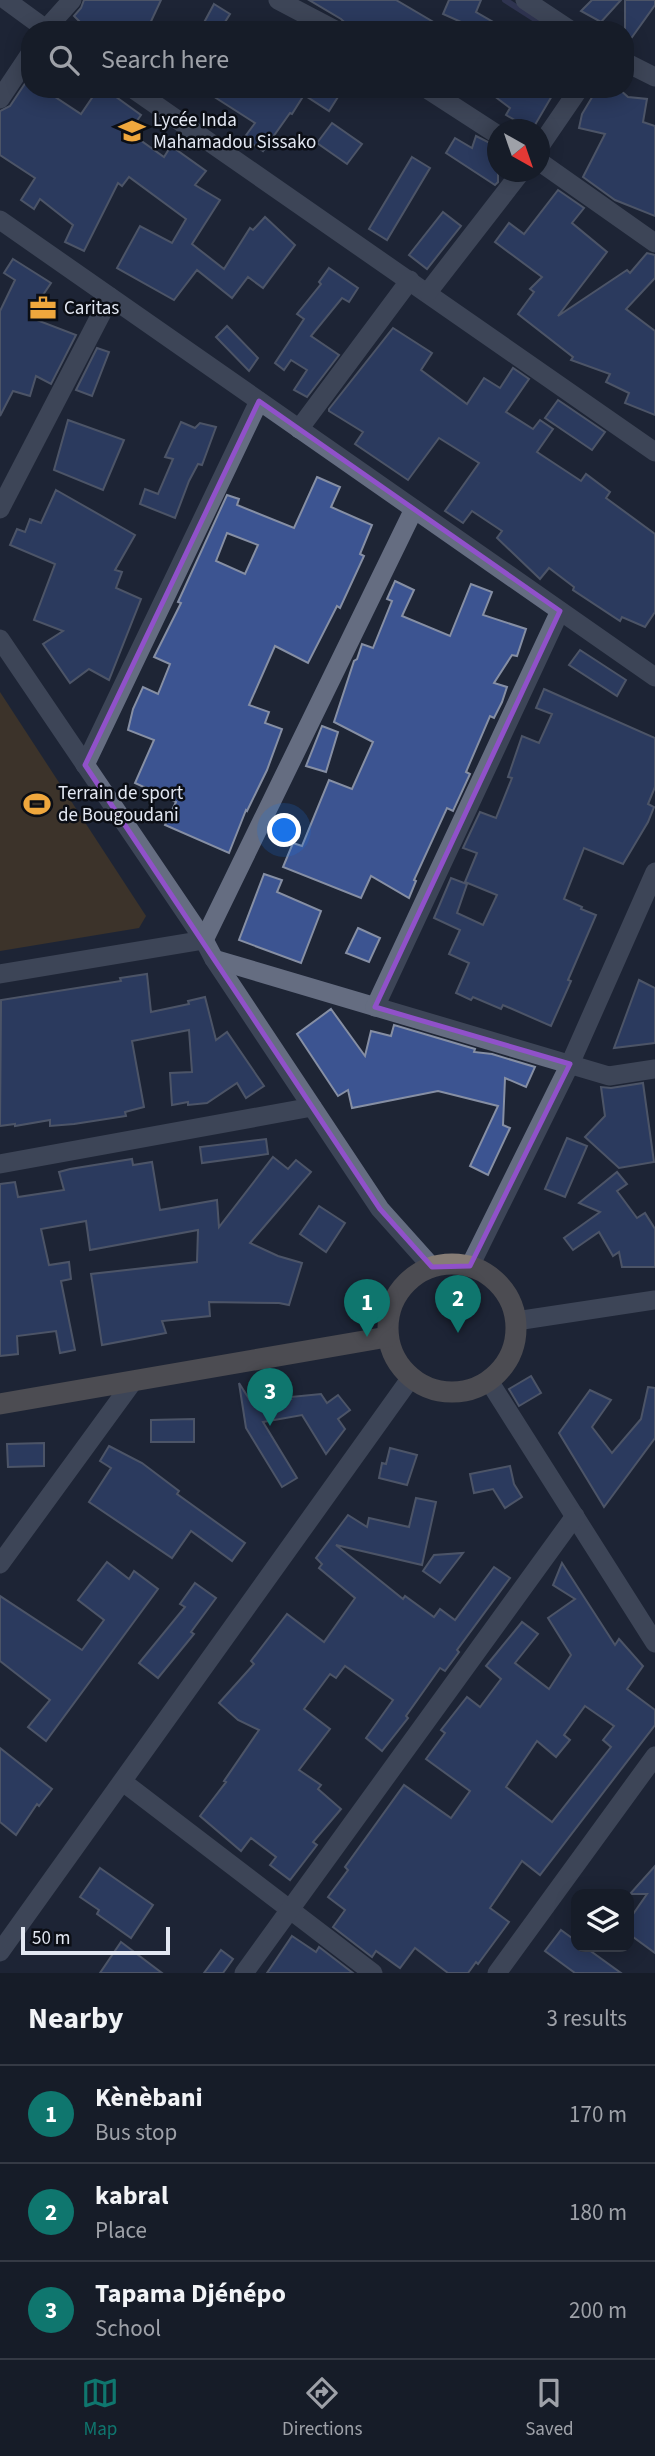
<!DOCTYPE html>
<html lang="en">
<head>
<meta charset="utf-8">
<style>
  body { margin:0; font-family:"Source Sans 3",sans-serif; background:#1f2530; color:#f1f3f6 }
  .controls { position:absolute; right:21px; bottom:21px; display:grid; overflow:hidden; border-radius:14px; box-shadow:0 4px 18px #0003 }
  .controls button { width:63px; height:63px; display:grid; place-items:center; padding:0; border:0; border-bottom:2px solid #353a45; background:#161c28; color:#f1f3f6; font:35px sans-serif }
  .compass { position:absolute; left:487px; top:119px; width:63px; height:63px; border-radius:50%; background:#161c28; box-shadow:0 4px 18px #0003; rotate:140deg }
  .scale { position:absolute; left:21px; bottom:18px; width:149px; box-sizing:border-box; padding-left:7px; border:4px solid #e2e7f2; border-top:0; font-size:19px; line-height:24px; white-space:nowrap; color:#e2e7f2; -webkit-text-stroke:5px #0b0e15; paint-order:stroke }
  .you { position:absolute; left:285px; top:831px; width:24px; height:24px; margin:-18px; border:5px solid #fff; border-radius:50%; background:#1a73e8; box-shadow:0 0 0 10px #1a73e833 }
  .badge { display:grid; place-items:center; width:46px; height:46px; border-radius:50%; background:#0f766e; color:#fff; font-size:23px; font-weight:700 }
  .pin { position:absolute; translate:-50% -58px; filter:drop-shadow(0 2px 4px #0008) }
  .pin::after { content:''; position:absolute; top:37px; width:24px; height:21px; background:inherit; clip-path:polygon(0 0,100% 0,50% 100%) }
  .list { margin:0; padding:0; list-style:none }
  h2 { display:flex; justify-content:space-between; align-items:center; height:91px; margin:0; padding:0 28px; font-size:30px }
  h2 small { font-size:23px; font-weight:400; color:#9ea1a8 }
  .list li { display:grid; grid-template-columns:46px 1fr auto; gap:21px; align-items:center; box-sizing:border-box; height:98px; padding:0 28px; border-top:2px solid #353a45 }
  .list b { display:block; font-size:26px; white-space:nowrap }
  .list p { margin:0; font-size:23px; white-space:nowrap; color:#9ea1a8 }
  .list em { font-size:23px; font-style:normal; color:#9ea1a8 }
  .icon { flex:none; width:38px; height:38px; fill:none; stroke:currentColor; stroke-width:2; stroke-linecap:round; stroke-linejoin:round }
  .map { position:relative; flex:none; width:655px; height:1973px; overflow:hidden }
  .search { position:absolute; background:#161c28; box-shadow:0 4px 18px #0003; left:21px; right:21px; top:21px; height:77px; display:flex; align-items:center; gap:18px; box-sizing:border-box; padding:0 24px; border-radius:28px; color:#9ea1a8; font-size:26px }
  .sheet { height:385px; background:#161c28 }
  nav { display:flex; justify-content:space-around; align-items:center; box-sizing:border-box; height:98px; border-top:2px solid #353a45; background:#161c28; font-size:19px; color:#9ea1a8 }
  nav a { display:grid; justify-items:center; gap:4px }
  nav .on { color:#0f766e }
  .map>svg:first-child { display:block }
</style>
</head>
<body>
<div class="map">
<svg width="655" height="1973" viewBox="0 0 655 1973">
  <rect width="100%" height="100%" fill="#1e2535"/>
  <path fill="#62451d" d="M0 692 146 916 139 928 0 951Z"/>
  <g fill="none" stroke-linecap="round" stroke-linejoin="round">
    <path stroke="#454772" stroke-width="6" d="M505 0 552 30"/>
  </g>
  <g fill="#3c5491" stroke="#868fa4" stroke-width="2" fill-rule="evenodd">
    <path d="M84 0H161L147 30H88L74 16 81 8Z"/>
    <path d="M309 0H396L447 30H353L341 19Z"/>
    <path d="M449 0H481L476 12 507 30H479L443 14Z"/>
    <path d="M592 0H621L601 22 581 11Z"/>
    <path d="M625 0H655V5L625 47Z"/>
    <path d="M214 4 230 14 220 30H200Z"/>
    <path d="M28 79 30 89H43L81 114 98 89H105L141 115 129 132 164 157 171 146 206 171 195 185 220 200 192 244 224 269 250 228 253 230 265 217 295 245 263 288 248 277 232 298 197 270 174 300 117 268 140 226 172 243 186 219 129 177 122 186 118 183 84 251 65 242 73 225 40 199 34 209 21 200 35 178 0 155V111L10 106Z"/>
    <path d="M202 89H343L329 111 304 95 292 114 290 113 263 151 244 138 255 123Z"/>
    <path d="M485 89H556L532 130 506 115 510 108Z"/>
    <path d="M597 89H619L628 97 647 99 643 122 655 126V216L615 200 583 177 605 134 579 128 582 114Z"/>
    <path d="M332 123 362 144 347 164 317 143Z"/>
    <path d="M476 136 498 147V182L495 185 446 153 455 138 472 148Z"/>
    <path d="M412 157 430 168 387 240 369 229Z"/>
    <path d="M558 190 584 208 572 223 607 252 558 316 627 270 630 273 647 253 655 255V278L626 309 655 331V415L625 403 629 393 606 382 610 374 571 360 573 357 518 314 534 292 530 289 542 277 495 242 509 223 524 234Z"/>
    <path d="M443 212 461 226 427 269 409 255Z"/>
    <path d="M13 259 51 283 37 304 40 306 34 319 76 335 51 384 36 376 30 396 13 391 0 416V311L15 280 4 273Z"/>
    <path d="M329 268 358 288 349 302 342 298 311 336 339 355 307 397 294 390 307 370 291 360 284 370 275 363 304 319 297 314 321 284 319 282Z"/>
    <path d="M227 326 258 358 249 371 216 337Z"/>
    <path d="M393 328 432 353 421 370 467 404 484 378 500 388 513 368 529 379 506 412 533 429 540 420 553 429 537 452 581 481 586 474 610 492 606 498 655 534V612L645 627 622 617 620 621 573 590 574 587 549 568 540 579 497 538 502 531 472 511 463 523 445 511 479 463 439 438 408 480 355 444 363 432 329 411V409Z"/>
    <path d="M97 348 109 352 92 396 76 390Z"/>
    <path d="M558 400 605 432 592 450 545 418Z"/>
    <path d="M68 420 124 440 103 490 54 470Z"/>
    <path d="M181 422 195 428 200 423 216 427 202 465 198 464 189 481 175 518 140 504 145 489 158 494 173 459 165 457Z"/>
    <path d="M317 477 340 487 331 507 372 525 360 554 364 556 340 608 337 606 308 663 275 646 249 705 269 712 265 723 282 729 267 770 247 811 246 810 229 853 165 825 176 802 135 783 154 740 128 730 133 709 143 687 158 694 170 664 154 657 181 603 178 602 227 495 239 499 237 505 294 528ZM227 533 258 545 245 574 216 561Z"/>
    <path d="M56 490 135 535 115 570 122 572 116 588 141 599 109 680 89 669 70 683 43 644 63 631 34 620 55 564 10 545 17 529 25 532 30 519 41 523Z"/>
    <path d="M395 581 414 590 402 616 450 636 471 584 492 592 483 615 526 629 517 656 512 655 494 683 507 687 502 702 494 718 490 716 466 772 470 774 453 811 447 808 414 880 416 881 409 898 371 876 361 898 283 867 293 843 302 846 329 780 352 789 373 742 334 722 354 661 357 659 362 644 373 648 392 601 387 599Z"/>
    <path d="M580 650 626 680 617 696 569 665Z"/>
    <path d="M544 689 655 738V787L648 804 654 807 648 822 623 864 584 848 564 899 582 907 581 909 596 915 568 980 571 981 551 1026 503 1005 501 1009 473 997 471 1000 456 993 469 963 449 954 460 930 434 918 451 878 467 884 457 913 483 925 497 895 465 882 477 853 463 848 480 812 496 818 512 778 508 777 522 736 539 743 552 714 536 708Z"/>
    <path d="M322 726 338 732 326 772 306 766Z"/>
    <path d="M264 874 282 880 277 892 321 911 301 963 239 940Z"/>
    <path d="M358 928 380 938 369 962 346 953Z"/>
    <path d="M147 974 151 1012 189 1004 188 1001 205 997 216 1040 227 1032 264 1086 246 1098 237 1083 207 1103 188 1105V1102L172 1105 170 1073 192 1072 189 1030 132 1041 144 1107 125 1112 126 1116 74 1124 50 1126V1120L15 1126V1124L0 1126 1 1000 121 981 120 978Z"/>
    <path d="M639 980 655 988V1043L614 1048Z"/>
    <path d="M331 1009 365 1056 371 1031 391 1036 394 1025 475 1049 474 1052 492 1054 535 1067 526 1087 505 1078 503 1125 510 1128 488 1175 470 1166 498 1106 438 1091 352 1108 348 1090 338 1096 297 1034Z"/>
    <path d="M643 1083 654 1162 619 1168 585 1137 605 1116 601 1087 611 1088Z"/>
    <path d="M567 1138 587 1146 565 1197 545 1189Z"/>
    <path d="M266 1139 268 1154 202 1163 200 1147Z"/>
    <path d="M273 1157 288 1169 296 1160 311 1172 250 1243 278 1256 302 1263 289 1305 279 1303 209 1302 210 1316 162 1321 166 1333 102 1345 91 1274 197 1262 198 1230 90 1250 86 1221 41 1229 49 1265 69 1262 71 1279 61 1281 75 1350 60 1353 56 1331 17 1336 18 1354 0 1356V1184L15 1182 18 1197 64 1190 59 1172 70 1169 132 1159 133 1165 152 1162 160 1210 217 1200 219 1227Z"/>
    <path d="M617 1172 627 1184 617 1191 637 1218 645 1213 655 1229V1267H622L619 1252 613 1256 599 1232 573 1250 564 1238 600 1212 579 1203Z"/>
    <path d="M319 1206 345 1223 326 1252 300 1234Z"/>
    <path d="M531 1376 541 1393 519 1406 509 1389Z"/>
    <path d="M239 1383 253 1405 291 1399 290 1397 321 1394 327 1403 338 1395 350 1410 338 1419 345 1429 326 1454 302 1415 263 1422 297 1478 282 1487 246 1428Z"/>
    <path d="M648 1387 655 1388V1438L604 1507 559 1433 590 1390 611 1400 592 1427 612 1453 641 1419Z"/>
    <path d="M194 1419V1442H151V1420Z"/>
    <path d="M44 1443V1466L8 1467 7 1444Z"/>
    <path d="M109 1446 142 1463 179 1491 177 1494 245 1543 232 1561 191 1531 172 1558 89 1502 111 1468 100 1461Z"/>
    <path d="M390 1448 417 1455 407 1485 379 1478 382 1463 386 1464Z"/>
    <path d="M510 1466 514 1484 522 1497 505 1508 493 1489 474 1493 470 1474Z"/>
    <path d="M416 1498 436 1502 422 1565 336 1545 403 1599 405 1596 434 1617 440 1609 455 1620 494 1567 510 1578 457 1650 459 1652 445 1671 440 1668 406 1716 408 1718 382 1751 366 1738 393 1700 345 1666 336 1678 330 1674 304 1709 330 1729 299 1770 321 1785 318 1789 341 1809 313 1842 317 1845 290 1880 270 1865 276 1857 251 1838 241 1851 200 1816 226 1782 224 1781 259 1730 238 1720 219 1703 254 1664 251 1661 287 1614 324 1642 355 1598 319 1568 322 1564 316 1558 348 1515 367 1527 369 1518 409 1527Z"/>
    <path d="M463 1553 440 1583 423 1571 434 1555Z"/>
    <path d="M107 1562 129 1579 134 1571 158 1589 46 1741 28 1727 50 1700 0 1661V1596L82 1650 104 1620 78 1600Z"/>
    <path d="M562 1563 615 1645 619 1639 643 1666 627 1689 655 1710V1725L540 1875 522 1861 490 1908 509 1922 478 1964 476 1962 468 1973H448L415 1948 400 1968 376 1951 372 1957 333 1927 345 1910 328 1897 348 1870 345 1867 404 1785 451 1818 470 1791 426 1759 445 1733 441 1730 467 1697 480 1707 501 1679 486 1666 522 1622 538 1634 515 1663 549 1689 571 1655 548 1618 575 1599 553 1585ZM585 1706 614 1726 603 1740 611 1747 552 1822 506 1787 537 1741 556 1757 570 1740 564 1735Z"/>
    <path d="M195 1583 216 1598 191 1632 194 1634 158 1678 139 1663 185 1607 180 1604Z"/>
    <path d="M0 1748 52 1789 39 1806 37 1804 16 1835 0 1822Z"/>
    <path d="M655 1866V1953L629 1934V1920L647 1894H630Z"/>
    <path d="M100 1868 153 1905 131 1938 97 1914 99 1910 80 1897Z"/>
    <path d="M561 1930 576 1941V1947H585L621 1973H575L545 1951Z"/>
    <path d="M292 1936 316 1952 319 1947 353 1973H267Z"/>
    <path d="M121 1942 162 1973H100Z"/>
    <path d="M221 1950 233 1959 223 1973H204Z"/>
  </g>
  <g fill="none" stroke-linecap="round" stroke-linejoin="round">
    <g stroke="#656d81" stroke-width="19">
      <path d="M6 0 47 30"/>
      <path d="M278 0 335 30"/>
      <path d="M525 0 570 30"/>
      <path d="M45 30 72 0"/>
      <path d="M625 62 655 77"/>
      <path d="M133 89 655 452"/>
      <path d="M427 89 498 135"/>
      <path d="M0 99 30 54"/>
      <path d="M540 146 579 89"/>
      <path d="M540 162 655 243"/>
      <path d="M0 220 655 677"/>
      <path d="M428 292 521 172"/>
      <path d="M299 429 410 280"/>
      <path d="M0 509 110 297"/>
      <path d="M0 639 204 940 214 959 380 1209 432 1267"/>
      <path d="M85 765 259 401"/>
      <path d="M214 959 609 1076 655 1069"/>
      <path d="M0 974 204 940 414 509"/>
      <path d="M375 1007 560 611"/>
      <path d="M0 1164 312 1107"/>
      <path d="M470 1266 570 1064 655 872"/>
      <path d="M516 1321 655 1300"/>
      <path d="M489 1381 655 1643"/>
      <path d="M0 1564 132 1383"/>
      <path d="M123 1782 373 1973"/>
      <path d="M0 1952 410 1379"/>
      <path d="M244 1973 575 1516"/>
      <path d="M497 1973 655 1756"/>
    </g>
    <g stroke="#867c75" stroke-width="21">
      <circle cx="452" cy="1328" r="64"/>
      <path d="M0 1404 387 1337"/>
    </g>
  </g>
  <path d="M0 0H655V1973H0ZM259 401 560 611 375 1007 570 1064 470 1266 432 1267 380 1209 85 765Z" fill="#1e2535" fill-opacity=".55" fill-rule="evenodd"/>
  <path fill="none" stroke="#9051c9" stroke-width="5" stroke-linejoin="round" d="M259 401 560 611 375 1007 570 1064 470 1266 432 1267 380 1209 85 765Z"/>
  <defs>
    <g id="school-bare" transform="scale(2.1)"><path d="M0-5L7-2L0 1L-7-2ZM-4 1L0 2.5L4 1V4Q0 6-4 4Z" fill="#efa73d" stroke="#0b0e15" stroke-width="2.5" paint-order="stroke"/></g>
    <g id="office-bare" transform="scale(2.1)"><path d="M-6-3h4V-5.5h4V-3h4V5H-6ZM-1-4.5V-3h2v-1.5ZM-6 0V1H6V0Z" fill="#efa73d" stroke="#0b0e15" stroke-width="2.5" paint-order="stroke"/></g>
    <g id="stadium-bare" transform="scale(2.1)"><path d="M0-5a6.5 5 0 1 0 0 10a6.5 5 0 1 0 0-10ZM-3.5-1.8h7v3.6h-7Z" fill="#efa73d" stroke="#0b0e15" stroke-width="2.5" paint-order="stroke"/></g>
  </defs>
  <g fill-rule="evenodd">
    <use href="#school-bare" x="132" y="131"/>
    <use href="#office-bare" x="43" y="308"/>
    <use href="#stadium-bare" x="37" y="804"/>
  </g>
  <g text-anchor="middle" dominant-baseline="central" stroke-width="5" stroke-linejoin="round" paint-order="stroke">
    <g font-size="19" fill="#e2e7f2" stroke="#0b0e15" text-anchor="start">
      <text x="153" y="120">Lycée Inda<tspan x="153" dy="22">Mahamadou Sissako</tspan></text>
      <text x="64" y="308">Caritas</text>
      <text x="58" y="793">Terrain de sport<tspan x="58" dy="22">de Bougoudani</tspan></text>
    </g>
  </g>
</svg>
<div class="controls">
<button><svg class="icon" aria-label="layers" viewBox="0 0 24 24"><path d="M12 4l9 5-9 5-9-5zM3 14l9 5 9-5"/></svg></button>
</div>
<svg class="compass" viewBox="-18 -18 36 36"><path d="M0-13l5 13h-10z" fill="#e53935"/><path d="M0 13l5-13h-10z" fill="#9ea1a8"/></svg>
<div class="scale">50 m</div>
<div class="you"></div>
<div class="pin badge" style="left:367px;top:1337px">1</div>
<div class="pin badge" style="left:458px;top:1333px">2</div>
<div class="pin badge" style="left:270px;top:1426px">3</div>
<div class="search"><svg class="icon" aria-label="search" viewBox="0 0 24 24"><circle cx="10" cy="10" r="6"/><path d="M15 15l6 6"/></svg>Search here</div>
</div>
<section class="sheet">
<h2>Nearby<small>3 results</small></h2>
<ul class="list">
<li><span class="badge">1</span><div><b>Kènèbani</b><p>Bus stop</p></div><em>170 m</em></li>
<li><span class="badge">2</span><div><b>kabral</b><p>Place</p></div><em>180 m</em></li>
<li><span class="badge">3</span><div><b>Tapama Djénépo</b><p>School</p></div><em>200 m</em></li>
</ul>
</section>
<nav>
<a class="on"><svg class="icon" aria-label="map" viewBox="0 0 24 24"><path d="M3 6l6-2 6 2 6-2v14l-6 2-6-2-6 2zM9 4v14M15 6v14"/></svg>Map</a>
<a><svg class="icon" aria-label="directions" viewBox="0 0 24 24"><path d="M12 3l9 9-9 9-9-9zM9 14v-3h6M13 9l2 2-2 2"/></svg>Directions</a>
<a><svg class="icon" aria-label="saved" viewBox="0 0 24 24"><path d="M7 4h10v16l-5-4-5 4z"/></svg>Saved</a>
</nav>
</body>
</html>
